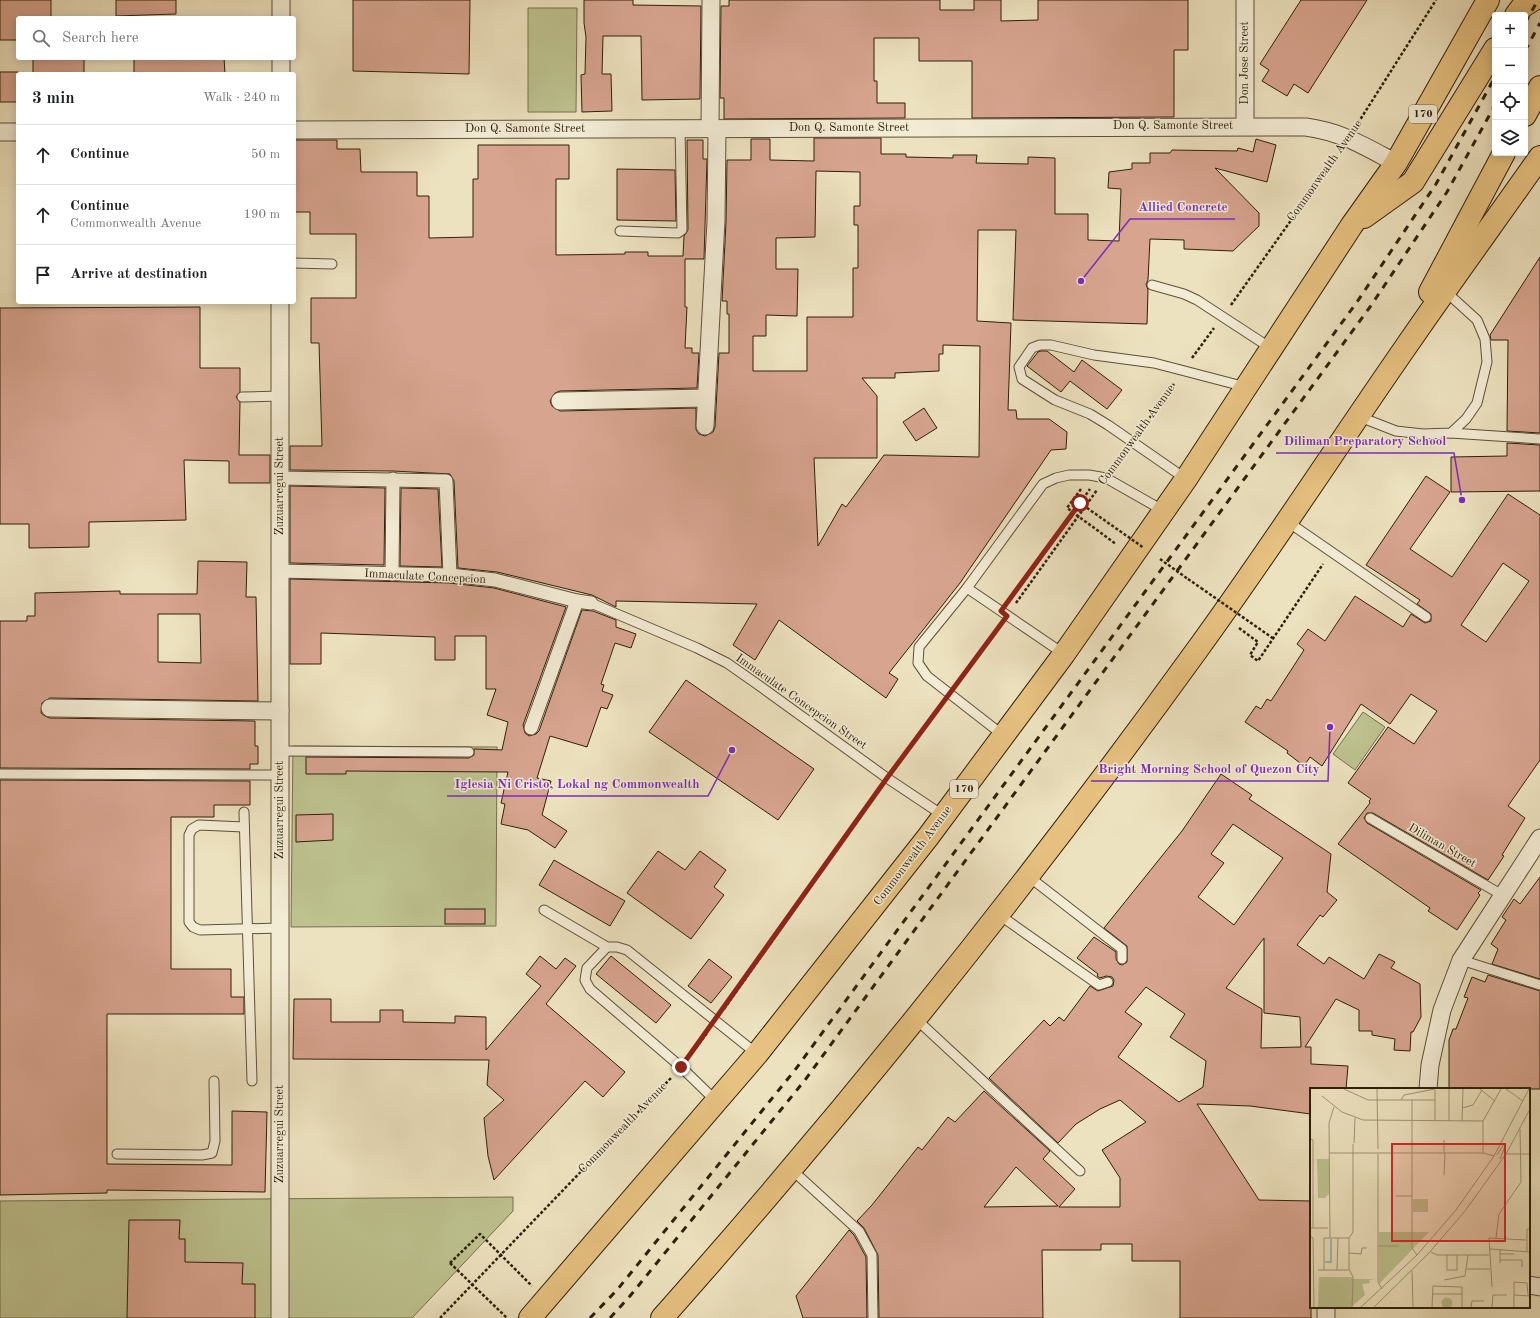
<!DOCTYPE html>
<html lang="en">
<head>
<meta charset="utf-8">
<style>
  body { margin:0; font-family:"Old Standard TT",serif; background:#f2f2f2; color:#202124 }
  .controls { position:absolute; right:12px; top:12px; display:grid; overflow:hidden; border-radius:4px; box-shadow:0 2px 10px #0003 }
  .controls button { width:36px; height:36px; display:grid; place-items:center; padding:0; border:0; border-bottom:1px solid #e0e0e0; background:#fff; color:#202124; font:20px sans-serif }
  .stop { position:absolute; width:12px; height:12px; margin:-9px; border:3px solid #8f2418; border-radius:50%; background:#fff }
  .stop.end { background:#8f2418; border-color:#fff; box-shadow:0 1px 4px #0008 }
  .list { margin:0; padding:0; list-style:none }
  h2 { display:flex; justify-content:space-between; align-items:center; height:52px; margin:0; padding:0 16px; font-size:17px }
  h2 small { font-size:13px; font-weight:400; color:#757577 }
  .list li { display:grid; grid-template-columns:26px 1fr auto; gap:12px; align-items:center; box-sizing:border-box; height:60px; padding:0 16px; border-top:1px solid #e0e0e0 }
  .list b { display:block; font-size:15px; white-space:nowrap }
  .list p { margin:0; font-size:13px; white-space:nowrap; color:#757577 }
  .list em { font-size:13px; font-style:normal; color:#757577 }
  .icon { flex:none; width:22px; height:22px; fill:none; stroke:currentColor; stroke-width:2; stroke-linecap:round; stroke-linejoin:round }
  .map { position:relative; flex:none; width:1540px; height:1318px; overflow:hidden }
  .search { position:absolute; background:#fff; box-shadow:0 2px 10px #0003; left:16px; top:16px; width:280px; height:44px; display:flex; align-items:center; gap:10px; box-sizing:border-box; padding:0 14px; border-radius:4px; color:#757577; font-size:15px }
  .panel { position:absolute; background:#fff; box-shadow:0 2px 10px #0003; left:16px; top:72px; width:280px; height:232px; border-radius:4px }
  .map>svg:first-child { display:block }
</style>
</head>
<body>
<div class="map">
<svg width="1540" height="1318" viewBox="0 0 1540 1318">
  <rect width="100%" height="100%" fill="#ede2bf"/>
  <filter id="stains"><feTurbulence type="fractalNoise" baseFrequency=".005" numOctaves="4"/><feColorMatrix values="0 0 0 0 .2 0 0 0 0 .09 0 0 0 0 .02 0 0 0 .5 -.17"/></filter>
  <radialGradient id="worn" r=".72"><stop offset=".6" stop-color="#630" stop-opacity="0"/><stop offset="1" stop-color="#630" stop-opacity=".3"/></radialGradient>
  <g fill="#bdc28f" stroke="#76714c">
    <path d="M528 8H577L576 112H528Z"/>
    <path d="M1363 712 1385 727 1355 770 1333 754Z"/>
    <path d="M293 746 497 747 496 926 291 927Z"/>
    <path d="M513 1197V1211L412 1318H0V1201Z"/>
  </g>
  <g fill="#d7a48f" stroke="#2e200a" fill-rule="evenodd">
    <path d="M0 0H51V18H18V40H0Z"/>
    <path d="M116 0H176V14L116 16Z"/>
    <path d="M353 0H470L469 74 353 71Z"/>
    <path d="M584 0H633V5L701 6 700 99 642 100 641 36H603L602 74H611L612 111 582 112 581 75 585 74 586 37 584 23Z"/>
    <path d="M729 0H940V10H974V0H1001V21L1038 20V0H1188V50H1174V117L972 118V61H919V38H874V81H877V103H905V118L724 119V98H720L721 6H729Z"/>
    <path d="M1301 0H1367L1308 93 1294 84 1287 96 1262 81 1269 70 1260 64Z"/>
    <rect x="33" y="58" width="51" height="16"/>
    <path d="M134 58H224L225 74H134Z"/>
    <rect x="0" y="72" width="18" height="30"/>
    <path d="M814 138H881V154H906V157L953 158V155H977L976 163 1028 164V157L1055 158V214H1088V240L1119 241 1121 189 1108 188 1109 172 1132 169V163H1150V153H1170L1172 150 1237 151 1238 148 1253 152 1256 139 1276 145 1267 182 1215 168 1259 213V226L1233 251 1184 249V240L1150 239 1148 280 1146 284 1148 290 1147 324 1013 320 1016 230H978L977 321 1011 323 1008 410H1016L1017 419H1049L1067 432 1066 449 1051 450 960 583 889 673 898 679 886 698 779 620 755 660 733 645 757 604 616 601V607L592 595 497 572 458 568 454 481 450 474 393 471 290 470V446H322L319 343H311V298H356V234H310V212H294L295 140H337V149H360L361 172H417V196H429V238L473 237V179H478V145H569V179H556V255L625 254V252H648V256H683L684 236 688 230 687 140H703V159H707L704 259H685V307H687L685 348H692V353H699L697 388 560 391 555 393 550 401 552 406 560 411 696 408V430L699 434 705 436 713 432 715 427 719 353H729V314H727V301H722L726 222 727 160H751V139H770V160L814 161ZM816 171 860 172V206H854V225H858V268H853V317H807V371H753V336H766V315L797 316 798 269H776V238L815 237ZM943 345 980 346 979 457 884 455 846 507 842 504 818 546 814 458H877V396L862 378H895V373L939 371V354H943Z"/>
    <path d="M617 169 675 170 676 221 617 220Z"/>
    <path d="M1540 257V433L1507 431 1508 340H1491L1490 335Z"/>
    <path d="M200 307V368H240V392L236 397 240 402 239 455H270V483H229V461L184 460 186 520 89 522V547L29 548V524H0V308Z"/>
    <path d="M1041 351H1047L1074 372 1082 360 1122 390 1107 409 1070 381 1061 392 1027 366 1038 352Z"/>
    <path d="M924 408 937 428 916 441 903 422Z"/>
    <path d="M1507 443 1540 445V491L1451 492V457L1507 456Z"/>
    <path d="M1426 476 1450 492 1410 549 1452 577 1508 494 1540 515V760L1508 806 1525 818 1502 855 1504 856 1488 880 1373 813H1367L1364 818 1367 823 1481 890 1478 893 1480 895 1457 930 1428 911 1430 908 1338 844 1370 803 1369 801 1371 799 1348 783 1388 727 1414 744 1437 711 1411 694 1390 724 1361 704 1322 766 1310 757 1304 766 1287 753 1288 751 1245 722 1256 706 1261 709 1267 699 1271 701 1304 650 1297 644 1308 629 1325 641 1355 596 1403 627 1411 614 1425 623 1431 621V614L1417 604 1420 600 1366 565ZM1503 563 1529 581 1486 642 1461 625Z"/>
    <path d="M290 486 385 488 384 565 290 563Z"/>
    <path d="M401 488 438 489 442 567 400 566Z"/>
    <path d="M198 561 247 562 246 597H256L258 701 50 698 42 703 41 713 45 716 50 718 255 721V746H258V764H250V769L0 768V621H27V616H35V593L120 591V594H197ZM158 614H200L201 663 158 662Z"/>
    <path d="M290 579 449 583 494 588 566 607 523 725 525 733 529 736 536 734 539 731 582 610 593 611 616 620V627L636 634 631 648 615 643 601 684 604 685 602 691 613 695 607 709 601 707 587 747 550 736 537 778 551 781 542 815 567 831 555 848 528 830 501 824 505 804 501 803 508 772 346 771V774H306V757L469 758 474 755V749L502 750 508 722 487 715 496 689H486V636H455V660H435V637L321 633V664H290Z"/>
    <path d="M686 680 814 769 778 820 649 732Z"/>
    <path d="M1221 774 1252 795 1249 799 1331 854 1327 892 1337 900 1323 917 1320 915 1297 945 1324 964 1329 957 1364 979 1379 954 1395 962 1391 968 1420 984 1421 1017 1413 1032H1411L1410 1051 1394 1050 1395 1039 1372 1035V1031H1359V1010L1336 999 1305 1047H1311V1064L1348 1066 1346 1089H1311V1114L1250 1106 1197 1104 1259 1200 1311 1201V1318H1180V1261H1132V1244H1101V1250H1042L1043 1318H879L878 1255 864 1228 857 1221 872 1205 918 1147 922 1150 948 1117 955 1122 984 1091 1050 1151 1043 1159 1075 1189 1059 1207H1120V1178L1102 1150 1146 1122 1120 1100 1100 1109 1076 1124 1058 1143 989 1078 1044 1020 1050 1026 1059 1017 1064 1021 1090 986 1098 991 1113 986 1114 980 1112 977 1106 976 1100 978 1097 976 1098 974 1077 958 1094 937 1116 952V959L1119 964 1122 965 1127 962V946L1104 928 1182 831ZM1233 824 1283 858 1234 925 1198 897 1224 863 1211 854ZM1264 938V1013L1300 1017 1301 1047 1261 1048 1262 1009 1226 988ZM1146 987 1185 1014 1170 1037 1206 1061 1203 1087 1179 1102 1118 1057 1142 1024 1125 1012ZM1016 1167 1058 1206 984 1207Z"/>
    <path d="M0 780 250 781V805H214V817H171V969H231V997H244V1014H107V1164L232 1165V1111L267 1112 265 1192 107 1190V1193L0 1195Z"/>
    <path d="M333 814V840L296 842V815Z"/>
    <path d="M658 851 685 870 700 851 726 870 714 887 724 895 691 939 627 893Z"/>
    <path d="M554 860 625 901 610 926 539 885Z"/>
    <path d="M1540 877V979L1492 964 1498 949 1491 944 1506 920 1502 917 1514 899 1520 904Z"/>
    <rect x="445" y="909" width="40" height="15"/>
    <path d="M540 956 556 969 565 958 576 966 546 1004 625 1072 603 1097 585 1081 494 1180 488 1156 484 1118 504 1100 487 1085 489 1060 293 1059 294 999H331V1022H380V1010H403V1022L455 1023V1016L486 1017V1050L541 986 526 974Z"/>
    <path d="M611 956 671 1005 656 1023 596 974Z"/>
    <path d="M709 959 732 977 711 1003 688 986Z"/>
    <path d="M1488 975 1540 991V1089H1449V1040L1453 1029H1456L1468 998 1464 997 1472 977 1485 982Z"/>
    <path d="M129 1220H180L179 1239H185V1262L243 1263 242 1284H255V1318H127Z"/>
    <path d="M849 1230 854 1235 866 1257 867 1318H803L796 1296Z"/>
  </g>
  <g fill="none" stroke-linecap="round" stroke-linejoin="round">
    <g stroke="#5e5037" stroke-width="11">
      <g id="service">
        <path d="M620 231 678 233 682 230 680 128"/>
        <path d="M294 263 332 264"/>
        <path d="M1152 285 1184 294 1197 300 1272 349"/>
        <path d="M242 397 280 396"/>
        <path d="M1360 417 1396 431 1423 434 1451 433 1466 419 1477 403 1487 362 1485 339 1477 320 1444 290"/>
        <path d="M1451 433 1540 439"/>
        <path d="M1186 479 1108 425 1090 414 1055 400 1022 379 1019 367 1032 348 1040 345H1051L1094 355 1154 363 1246 387"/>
        <path d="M1288 522 1426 617"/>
        <path d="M967 588 1064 654"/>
        <path d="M591 603 697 648 727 663 757 684 887 778 944 816"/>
        <path d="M1004 736 927 676 918 663 919 647 967 588 1043 484 1056 478 1069 475H1089L1106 478 1164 511"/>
        <path d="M280 751 469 752"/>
        <path d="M0 774 280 775"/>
        <path d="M244 812 252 1081"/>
        <path d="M1370 818 1502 895"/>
        <path d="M244 827 199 825 192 829 189 835V922L193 927 200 930 280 928"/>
        <path d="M1028 876 1122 949V959"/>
        <path d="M544 910 607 947H617L627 950 757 1054"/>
        <path d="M998 914 1099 985 1108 982"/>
        <path d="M607 947 587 968 585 980 590 989 681 1067 716 1101"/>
        <path d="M1461 960 1540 985"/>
        <path d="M916 1019 1080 1171"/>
        <path d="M117 1154 202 1155 212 1153 215 1141 214 1081"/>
        <path d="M791 1169 859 1231 872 1255 873 1318"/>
      </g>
    </g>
    <g stroke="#5e5037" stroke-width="15">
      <g id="pedestrian">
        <path d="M280 478 446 481 450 575"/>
        <path d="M280 571 450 575 495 580 577 601 591 603"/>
        <path d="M392 574 393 479"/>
        <path d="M531 728 577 601"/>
      </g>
    </g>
    <g stroke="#5e5037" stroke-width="19">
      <g id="minor">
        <path d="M281 0V18"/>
        <path d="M1245 0V126"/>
        <path d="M281 74V58"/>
        <path d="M710 129 711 0"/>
        <path d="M294 130 1306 127C1342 132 1364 146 1396 163"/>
        <path d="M0 132H18"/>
        <path d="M560 401 705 398"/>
        <path d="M705 426 716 221 717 129"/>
        <path d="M50 708 280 711"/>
        <path d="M1428 1089 1430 1065 1442 1010 1461 960 1540 838"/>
        <path d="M1529 1285 1540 1287"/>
        <path d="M1326 1307V1318"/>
        <path d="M280 1318V302"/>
      </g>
    </g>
    <g stroke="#2e200a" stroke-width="24">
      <g id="primary">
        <path d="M1516 15 1522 7 1533 0"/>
        <path d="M1525 115 1540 87"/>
        <path d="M1364 217 1413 182 1495 49"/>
        <path d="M1430 292 1504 153"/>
        <path d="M530 1318 757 1054 928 837 1064 654 1186 479 1352 225 1396 163 1488 0"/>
        <path d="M662 1318C852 1104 1030 881 1197 650 1269 551 1335 449 1405 348 1449 284 1495 221 1540 157"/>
      </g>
    </g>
    <g stroke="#2e200a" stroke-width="2.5" stroke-dasharray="3 2" stroke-linecap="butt">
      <path d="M1358 123 1436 0"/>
      <path d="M1231 305 1338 154"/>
      <path d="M1192 358 1214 328"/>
      <path d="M1141 430 1174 384"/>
      <path d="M1114 467 1124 453"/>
      <path d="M1081 489 1067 508 1116 544"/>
      <path d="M1080 503 1090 489"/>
      <path d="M1188 579 1201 588"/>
      <path d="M1009 600 1071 517"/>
      <path d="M1016 603 1097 490"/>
      <path d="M1239 628 1258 642 1250 655 1258 661 1323 564"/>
      <path d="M958 683 999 627"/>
      <path d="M896 766 942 704"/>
      <path d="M724 1009 879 790"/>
      <path d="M690 1056 707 1033"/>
      <path d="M450 1263 480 1234 532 1286"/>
      <path d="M440 1318 672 1077"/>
    </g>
    <use href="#service" stroke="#f3ecd5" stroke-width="9"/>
    <use href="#pedestrian" stroke="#f3ecd5" stroke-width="13"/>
    <use href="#minor" stroke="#f3ecd5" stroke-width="17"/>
    <use href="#primary" stroke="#e6c180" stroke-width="22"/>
    <g stroke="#2e200a" stroke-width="3" stroke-dasharray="7 7" stroke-linecap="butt">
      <path d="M1525 23 1538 0"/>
      <path d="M1525 51 1540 23"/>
      <path d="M590 1318 617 1290 795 1070 1357 302 1436 184 1495 77"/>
      <path d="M610 1318 630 1296 805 1080 1370 307 1447 192 1495 105"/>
    </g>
    <g stroke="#2e200a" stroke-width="2.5" stroke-dasharray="3 2" stroke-linecap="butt">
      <path d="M1071 517 1080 503 1144 548"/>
      <path d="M1160 559 1188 579"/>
      <path d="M1201 588 1274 639"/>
      <path d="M450 1263 507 1318"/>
    </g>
  </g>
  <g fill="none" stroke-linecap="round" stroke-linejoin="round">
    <path stroke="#8f2418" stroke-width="5" d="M681 1067 887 778 1007 616 1001 611 1080 503"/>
  </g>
  <g text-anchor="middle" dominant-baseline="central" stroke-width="3" stroke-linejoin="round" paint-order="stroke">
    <g fill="#f3ecd5" stroke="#695d47" stroke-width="1">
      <rect x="1409" y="105" width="28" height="18" rx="3"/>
      <rect x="950" y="780" width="28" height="18" rx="3"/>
    </g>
    <g font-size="11" font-weight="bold" fill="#2e200a">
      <text x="1423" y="114">170</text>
      <text x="964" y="789">170</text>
    </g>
    <g font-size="12" fill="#2e200a" stroke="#f3ecd5">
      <text transform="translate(1245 63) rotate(-90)">Don Jose Street</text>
      <text x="1173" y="126">Don Q. Samonte Street</text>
      <text x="849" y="128">Don Q. Samonte Street</text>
      <text x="525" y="129">Don Q. Samonte Street</text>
      <text transform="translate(1325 171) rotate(-55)">Commonwealth Avenue</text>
      <text transform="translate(1137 435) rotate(-54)">Commonwealth Avenue</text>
      <text transform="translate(280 486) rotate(-90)">Zuzuarregui Street</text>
      <text transform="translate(425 577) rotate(3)">Immaculate Concepcion</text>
      <text transform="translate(801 702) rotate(35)">Immaculate Concepcion Street</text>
      <text transform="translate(280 810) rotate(-90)">Zuzuarregui Street</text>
      <text transform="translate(1442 846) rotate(30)">Diliman Street</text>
      <text transform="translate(913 856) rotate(-53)">Commonwealth Avenue</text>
      <text transform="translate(623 1128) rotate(-46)">Commonwealth Avenue</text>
      <text transform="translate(280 1134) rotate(-90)">Zuzuarregui Street</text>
    </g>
  </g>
  <g transform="translate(1310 1088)">
    <rect width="220" height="220" fill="#ede2bf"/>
    <path d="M7 71H19V106L15 110H8ZM103 111H118V124H103ZM69 144H119L69 196ZM9 189H42L43 191H64L59 192 60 195 52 196 55 207 41 219H8ZM131.5 215a5.5 5.5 0 1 1 11 0a5.5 5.5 0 1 1-11 0Z" fill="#bdc28f"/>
    <path fill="none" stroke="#9abdb7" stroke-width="2" d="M15 174H21V151"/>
    <path fill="none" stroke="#a19477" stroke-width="1" d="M34 1 58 12H125M67 1 68 61M170 1 185 13M196 1 213 13M125 2V33M12 8 32 24 53 32 173 33M91 12 94 7 125 1M102 12V160L107 167M152 20 163 17 172 2M139 33V1M152 33 153 1M0 51 3 52V140M44 55 45 30M20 65H173L184 68M134 65V52M173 65V33L191 1M68 66V194L72 201M196 66H220M187 67 194 56H196L190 71M134 87 135 65M86 108H102M0 140H18M0 148 3 150 4 219M20 150 19 35 24 19M39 150 43 144V56M39 150V181L43 189 42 219M186 150 189 126 211 94 210 41M68 158H89M180 161 220 164M217 163V141H220M121 164 127 167H179M39 165 51 166 52 160H57M190 166H204M137 167V182H147V167M190 172H212V179M190 175V161M157 181H180M8 182H39M14 182V150H39M27 182 28 150M102 183 103 219M134 192 155 188 158 167M182 199 179 150 216 152M122 206H152M204 207 220 208M51 219 107 167 146 122 184 68 219 1M64 219 118 166 155 123 196 66 220 21M122 219 123 198 152 199V219M161 219 162 213H174M182 219 183 207H197M204 219V194L217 195 218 207"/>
    <path fill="#d62828" fill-opacity="0.15" stroke="#d62828" stroke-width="2" d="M82 56H195V153H82Z"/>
    <rect width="220" height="220" fill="none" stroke="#2e200a" stroke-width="2"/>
  </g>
  <path fill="none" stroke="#7b2cbf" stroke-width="1.5" d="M1081 281L1130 219H1235M1462 500L1454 453H1276M1330 727L1328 781H1091M732 750L708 796H447"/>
  <g fill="#7b2cbf" stroke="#f3ecd5" stroke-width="1.5">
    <circle cx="1081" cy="281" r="4"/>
    <circle cx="1462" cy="500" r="4"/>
    <circle cx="1330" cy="727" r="4"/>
    <circle cx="732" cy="750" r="4"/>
  </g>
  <g font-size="13" text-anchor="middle" font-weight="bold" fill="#7b2cbf" stroke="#f3ecd5" stroke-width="3" stroke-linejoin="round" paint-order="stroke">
    <text x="1183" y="211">Allied Concrete</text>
    <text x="1365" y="445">Diliman Preparatory School</text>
    <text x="1209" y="773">Bright Morning School of Quezon City</text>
    <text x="577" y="788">Iglesia Ni Cristo, Lokal ng Commonwealth</text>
  </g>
  <rect width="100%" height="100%" filter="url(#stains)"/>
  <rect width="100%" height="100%" fill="url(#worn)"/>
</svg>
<div class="controls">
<button>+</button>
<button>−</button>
<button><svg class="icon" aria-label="locate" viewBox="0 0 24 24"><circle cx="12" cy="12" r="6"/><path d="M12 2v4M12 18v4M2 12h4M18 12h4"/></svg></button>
<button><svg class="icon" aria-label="layers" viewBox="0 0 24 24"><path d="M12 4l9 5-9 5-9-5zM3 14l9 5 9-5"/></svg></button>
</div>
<div class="stop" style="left:1080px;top:503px"></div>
<div class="stop end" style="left:681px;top:1067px"></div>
<div class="search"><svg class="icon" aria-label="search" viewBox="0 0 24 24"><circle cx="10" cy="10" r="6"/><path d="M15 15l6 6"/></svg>Search here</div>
<section class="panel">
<h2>3 min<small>Walk · 240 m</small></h2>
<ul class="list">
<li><svg class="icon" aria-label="ahead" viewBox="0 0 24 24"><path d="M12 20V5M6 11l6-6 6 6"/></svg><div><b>Continue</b></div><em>50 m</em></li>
<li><svg class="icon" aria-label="ahead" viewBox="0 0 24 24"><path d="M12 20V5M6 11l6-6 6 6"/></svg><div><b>Continue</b><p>Commonwealth Avenue</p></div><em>190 m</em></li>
<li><svg class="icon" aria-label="arrive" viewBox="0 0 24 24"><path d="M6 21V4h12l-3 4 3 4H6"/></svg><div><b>Arrive at destination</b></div></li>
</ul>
</section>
</div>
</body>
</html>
